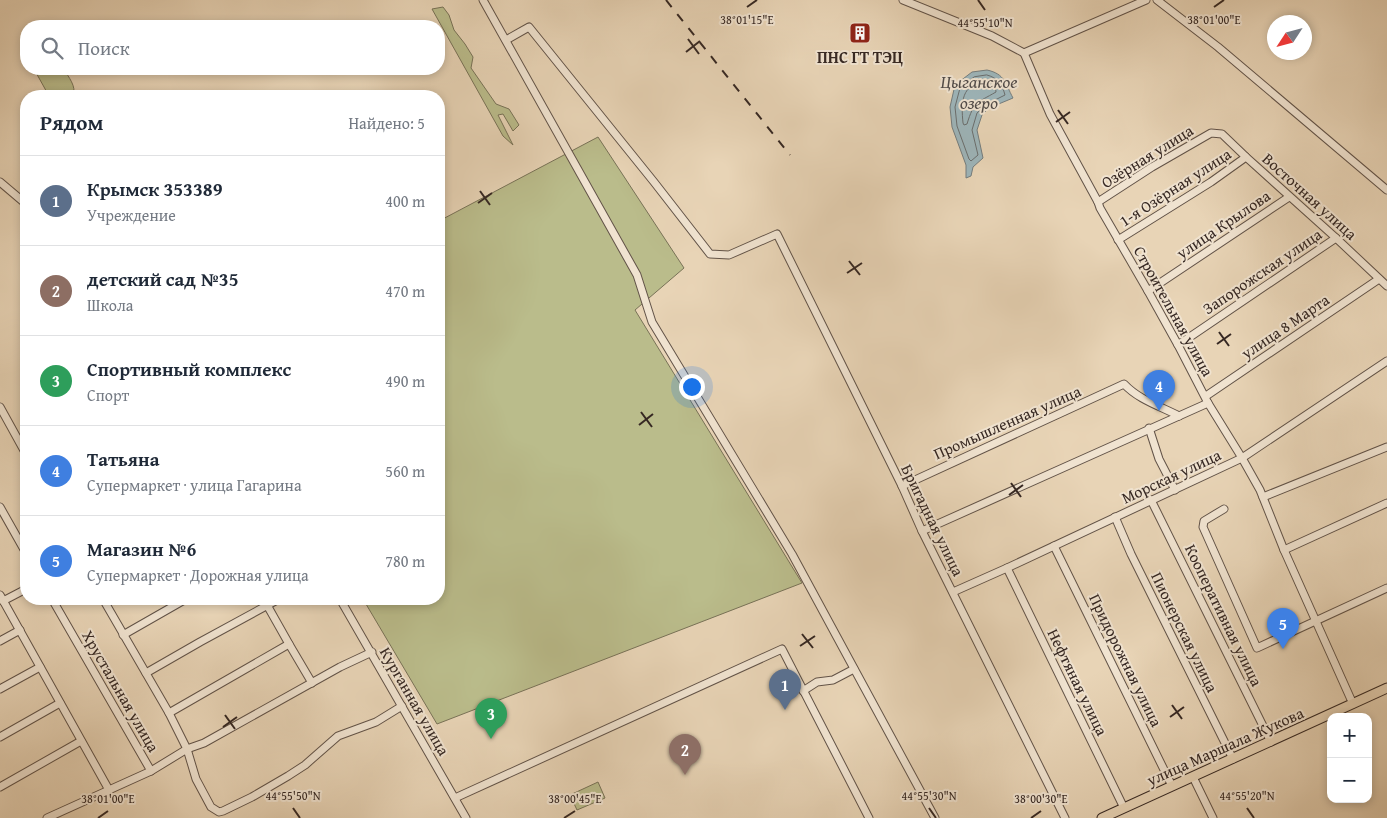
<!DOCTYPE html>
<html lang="ru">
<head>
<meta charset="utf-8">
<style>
  body { margin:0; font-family:"Gentium Book Plus",serif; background:#f2f2f3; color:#1f2937 }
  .controls { position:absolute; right:15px; bottom:15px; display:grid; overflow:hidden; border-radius:10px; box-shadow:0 2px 8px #0003 }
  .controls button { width:45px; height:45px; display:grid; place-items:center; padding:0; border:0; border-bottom:1px solid #e0e1e3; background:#fff; color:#1f2937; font:25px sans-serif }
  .compass { position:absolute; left:1267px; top:15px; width:45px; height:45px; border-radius:50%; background:#fff; box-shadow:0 2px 8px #0003; rotate:234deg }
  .you { position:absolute; left:691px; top:386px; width:18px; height:18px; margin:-12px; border:4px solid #fff; border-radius:50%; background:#1a73e8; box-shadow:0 0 0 8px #1a73e833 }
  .badge { display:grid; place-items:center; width:32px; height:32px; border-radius:50%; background:#0b8043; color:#fff; font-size:16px; font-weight:700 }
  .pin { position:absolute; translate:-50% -41px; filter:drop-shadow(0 1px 2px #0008) }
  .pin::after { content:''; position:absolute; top:26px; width:18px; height:15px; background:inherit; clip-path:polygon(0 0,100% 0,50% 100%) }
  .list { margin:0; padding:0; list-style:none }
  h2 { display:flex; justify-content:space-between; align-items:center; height:65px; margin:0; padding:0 20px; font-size:21px }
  h2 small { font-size:16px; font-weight:400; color:#747a83 }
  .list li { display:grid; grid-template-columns:32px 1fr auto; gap:15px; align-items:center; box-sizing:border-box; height:90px; padding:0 20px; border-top:1px solid #e0e1e3 }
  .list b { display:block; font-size:19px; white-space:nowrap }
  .list p { margin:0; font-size:16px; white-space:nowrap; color:#747a83 }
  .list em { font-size:16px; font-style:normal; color:#747a83 }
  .icon { flex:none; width:28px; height:28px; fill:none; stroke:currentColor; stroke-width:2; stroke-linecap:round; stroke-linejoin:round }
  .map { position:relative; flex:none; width:1387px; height:818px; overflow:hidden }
  .search { position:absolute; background:#fff; box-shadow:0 2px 8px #0003; left:20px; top:20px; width:425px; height:55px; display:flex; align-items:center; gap:12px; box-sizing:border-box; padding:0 18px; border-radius:20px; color:#747a83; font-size:19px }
  .panel { position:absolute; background:#fff; box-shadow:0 2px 8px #0003; left:20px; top:90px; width:425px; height:515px; border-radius:20px }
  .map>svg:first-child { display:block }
</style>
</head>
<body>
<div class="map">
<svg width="1387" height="818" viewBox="0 0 1387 818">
  <rect width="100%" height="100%" fill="#e8d4b6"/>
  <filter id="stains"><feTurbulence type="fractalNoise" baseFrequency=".004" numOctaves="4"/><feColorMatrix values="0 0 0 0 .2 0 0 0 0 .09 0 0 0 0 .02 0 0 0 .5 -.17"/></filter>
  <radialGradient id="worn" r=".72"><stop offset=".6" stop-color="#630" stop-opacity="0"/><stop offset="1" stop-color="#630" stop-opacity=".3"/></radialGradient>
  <g fill="#babc8b" stroke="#787257">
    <path d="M443 7 449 15 454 30 465 44 473 57 471 68 496 104 509 109 519 125 513 131 503 114 498 115 513 145 503 136 432 9Z"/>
    <path d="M34 69H64C68 77 77 86 73 96H49Z"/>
    <path d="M598 137 684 268 635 310 802 583 437 724 363 599H439V221Z"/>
    <path d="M598 782 605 798 577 810 570 795Z"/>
  </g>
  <path fill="#9db5ba" stroke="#747d7e" d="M987 70C1005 74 1005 83 1013 98L989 108 982 115 977 130 983 158 973 167 971 176 966 178V165L952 127 950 107 955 85 972 72Z"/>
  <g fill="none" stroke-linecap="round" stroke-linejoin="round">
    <g stroke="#6a6e6e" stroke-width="1">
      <path d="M987 75C998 78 1002 84 1005 95L987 104 977 113 972 130 978 155 971 161 969 159 957 126 955 107 960 88 974 77Z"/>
      <path d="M986 81C991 82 996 86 996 92 977 103 974 101 967 124L964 125 963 123C961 102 961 84 986 81Z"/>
    </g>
    <g stroke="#625348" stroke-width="9">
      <g id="minor">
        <path d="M483 0 637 275 652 322 792 554 935 818"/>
        <path d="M903 0 992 36 1024 53 1050 114 1098 202 1100 208 1148 291 1178 345 1208 403 1242 458 1260 490 1284 550 1353 704"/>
        <path d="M1157 0 1218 47 1387 190"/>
        <path d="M506 40 529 27 654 182 710 254 729 255 777 234 902 486 922 531 1065 818"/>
        <path d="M1024 53 1146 0"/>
        <path d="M0 182 26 204"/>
        <path d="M1098 202 1152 167 1211 133 1222 134 1246 157 1336 238 1387 286"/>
        <path d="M1118 240 1211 182 1246 157"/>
        <path d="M1148 291 1289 197"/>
        <path d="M1178 345 1336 238"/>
        <path d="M1206 396 1379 279"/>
        <path d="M0 407 26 454"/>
        <path d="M1149 428 1159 459 1175 490"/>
        <path d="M902 486 1124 384C1139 400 1160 406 1179 416"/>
        <path d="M1263 497 1387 447"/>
        <path d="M1151 500 1271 742"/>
        <path d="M0 507 26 553"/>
        <path d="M1224 509 1204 521 1203 527 1257 648 1387 588"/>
        <path d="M1115 517 1131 554 1233 759"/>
        <path d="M922 531 1208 403"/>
        <path d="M1054 546 1172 786"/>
        <path d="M1284 550 1387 503"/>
        <path d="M1007 568 1124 808"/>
        <path d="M953 592 1007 568 1242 458 1387 361"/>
        <path d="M0 595 109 790"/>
        <path d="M52 599 151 771"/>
        <path d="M103 599 169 713 187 749 196 779 211 807 219 812 223 811 252 797 288 776 305 765 338 736 376 722 402 706"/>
        <path d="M340 599 466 818"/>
        <path d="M3 601 26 589"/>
        <path d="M267 605 289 644"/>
        <path d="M123 635 186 599"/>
        <path d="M0 641 20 630"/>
        <path d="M146 673 200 642 279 599"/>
        <path d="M0 689 40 667"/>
        <path d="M803 691 817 682 833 680 854 669"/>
        <path d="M169 713 289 644 312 683"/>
        <path d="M0 737 60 703"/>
        <path d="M1193 777 1213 818"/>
        <path d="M0 787 81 741"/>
        <path d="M455 798 782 649 869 818"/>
        <path d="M47 818 151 771 187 749 204 743 340 667 372 652"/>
      </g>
    </g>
    <g stroke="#362823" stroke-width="11">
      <path id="major" d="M1102 818 1387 688"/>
    </g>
    <use href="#minor" stroke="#f0e3d0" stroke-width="7"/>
    <use href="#major" stroke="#e8d4b6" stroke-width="9"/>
    <path stroke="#362823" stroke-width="2" stroke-dasharray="9 9" stroke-linecap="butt" d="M666 0 790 155"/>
  </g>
  <path fill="none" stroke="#362823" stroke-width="2" d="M978 0 985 10M747 7 757 0M1214 7 1224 0M688 39 699 54M686 52 700 41M1058 110 1068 124M1056 122 1070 112M480 191 490 205M478 203 492 193M849 261 860 275M847 273 862 263M1219 332 1229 346M1217 344 1231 334M641 412 652 427M639 425 653 414M1011 483 1021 497M1009 495 1023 485M802 634 813 648M800 646 815 636M1172 705 1182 719M225 715 235 729M1170 717 1184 707M223 727 237 717M293 808 300 818M929 808 936 818M1247 808 1254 818M98 818 108 811M564 818 575 811M1031 818 1041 811"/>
  <defs>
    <g id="building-square" transform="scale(1.125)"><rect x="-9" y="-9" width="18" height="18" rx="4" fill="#8f2418" stroke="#f0e3d0"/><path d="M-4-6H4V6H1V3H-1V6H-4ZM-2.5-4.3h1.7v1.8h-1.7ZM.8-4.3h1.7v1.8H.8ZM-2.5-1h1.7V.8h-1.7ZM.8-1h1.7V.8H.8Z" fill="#fff"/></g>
  </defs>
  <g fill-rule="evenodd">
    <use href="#building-square" x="860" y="33"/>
  </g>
  <g text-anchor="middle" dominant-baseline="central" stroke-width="4" stroke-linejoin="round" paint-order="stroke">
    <g font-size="16" font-weight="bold" fill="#362823" stroke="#f0e3d0">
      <text x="860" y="57">ПНС ГТ ТЭЦ</text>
    </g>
    <g font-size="16" fill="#362823" stroke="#f0e3d0">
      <text transform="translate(1147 156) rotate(-32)">Озёрная улица</text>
      <text transform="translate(1175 187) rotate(-33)">1-я Озёрная улица</text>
      <text transform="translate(1310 196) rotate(42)">Восточная улица</text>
      <text transform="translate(1223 224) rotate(-34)">улица Крылова</text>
      <text transform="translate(1262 271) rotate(-34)">Запорожская улица</text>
      <text transform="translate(1174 311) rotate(61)">Строительная улица</text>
      <text transform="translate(1285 326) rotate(-34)">улица 8 Марта</text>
      <text transform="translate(1007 422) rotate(-24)">Промышленная улица</text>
      <text transform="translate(1171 476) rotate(-25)">Морская улица</text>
      <text transform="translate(933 520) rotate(64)">Бригадная улица</text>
      <text transform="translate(1224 615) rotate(64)">Кооперативная улица</text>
      <text transform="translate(1185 632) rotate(64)">Пионерская улица</text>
      <text transform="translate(1126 660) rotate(64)">Придорожная улица</text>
      <text transform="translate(1078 682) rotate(64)">Нефтяная улица</text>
      <text transform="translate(121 691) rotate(60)">Хрустальная улица</text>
      <text transform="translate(415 701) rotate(60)">Курганная улица</text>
      <text transform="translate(1225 746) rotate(-24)">улица Маршала Жукова</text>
    </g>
    <g font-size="18" font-style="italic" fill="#504b49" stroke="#f0e3d0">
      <text x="979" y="81">Цыганское<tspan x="979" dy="21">озеро</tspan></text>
    </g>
  </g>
  <g font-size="12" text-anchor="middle" fill="#362823" stroke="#f0e3d0" stroke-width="4" stroke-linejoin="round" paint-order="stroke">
    <text x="747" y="24">38°01'15"E</text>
    <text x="1214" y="24">38°01'00"E</text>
    <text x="985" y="27">44°55'10"N</text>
    <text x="293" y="800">44°55'50"N</text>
    <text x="929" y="800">44°55'30"N</text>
    <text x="1247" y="800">44°55'20"N</text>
    <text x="108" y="803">38°01'00"E</text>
    <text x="575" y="803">38°00'45"E</text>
    <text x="1041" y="803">38°00'30"E</text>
  </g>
  <rect width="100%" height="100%" filter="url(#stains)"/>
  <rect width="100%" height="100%" fill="url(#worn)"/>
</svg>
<div class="controls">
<button>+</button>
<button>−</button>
</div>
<svg class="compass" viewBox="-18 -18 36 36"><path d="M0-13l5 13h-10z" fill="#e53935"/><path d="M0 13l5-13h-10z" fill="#747a83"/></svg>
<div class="you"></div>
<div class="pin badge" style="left:785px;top:710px;background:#5c6f8a">1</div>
<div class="pin badge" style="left:685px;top:775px;background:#8d6e63">2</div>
<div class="pin badge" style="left:491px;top:739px;background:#2e9e5b">3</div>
<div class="pin badge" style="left:1159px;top:411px;background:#3f7fe0">4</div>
<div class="pin badge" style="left:1283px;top:649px;background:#3f7fe0">5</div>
<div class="search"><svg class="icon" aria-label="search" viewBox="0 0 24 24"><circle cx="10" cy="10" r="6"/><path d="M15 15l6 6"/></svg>Поиск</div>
<section class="panel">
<h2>Рядом<small>Найдено: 5</small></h2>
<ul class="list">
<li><span class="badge" style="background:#5c6f8a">1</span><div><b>Крымск 353389</b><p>Учреждение</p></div><em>400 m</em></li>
<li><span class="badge" style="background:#8d6e63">2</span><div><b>детский сад №35</b><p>Школа</p></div><em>470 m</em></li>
<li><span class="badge" style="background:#2e9e5b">3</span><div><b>Спортивный комплекс</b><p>Спорт</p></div><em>490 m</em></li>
<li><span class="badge" style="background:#3f7fe0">4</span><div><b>Татьяна</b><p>Супермаркет · улица Гагарина</p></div><em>560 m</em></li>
<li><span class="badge" style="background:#3f7fe0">5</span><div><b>Магазин №6</b><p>Супермаркет · Дорожная улица</p></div><em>780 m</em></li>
</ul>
</section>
</div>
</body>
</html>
